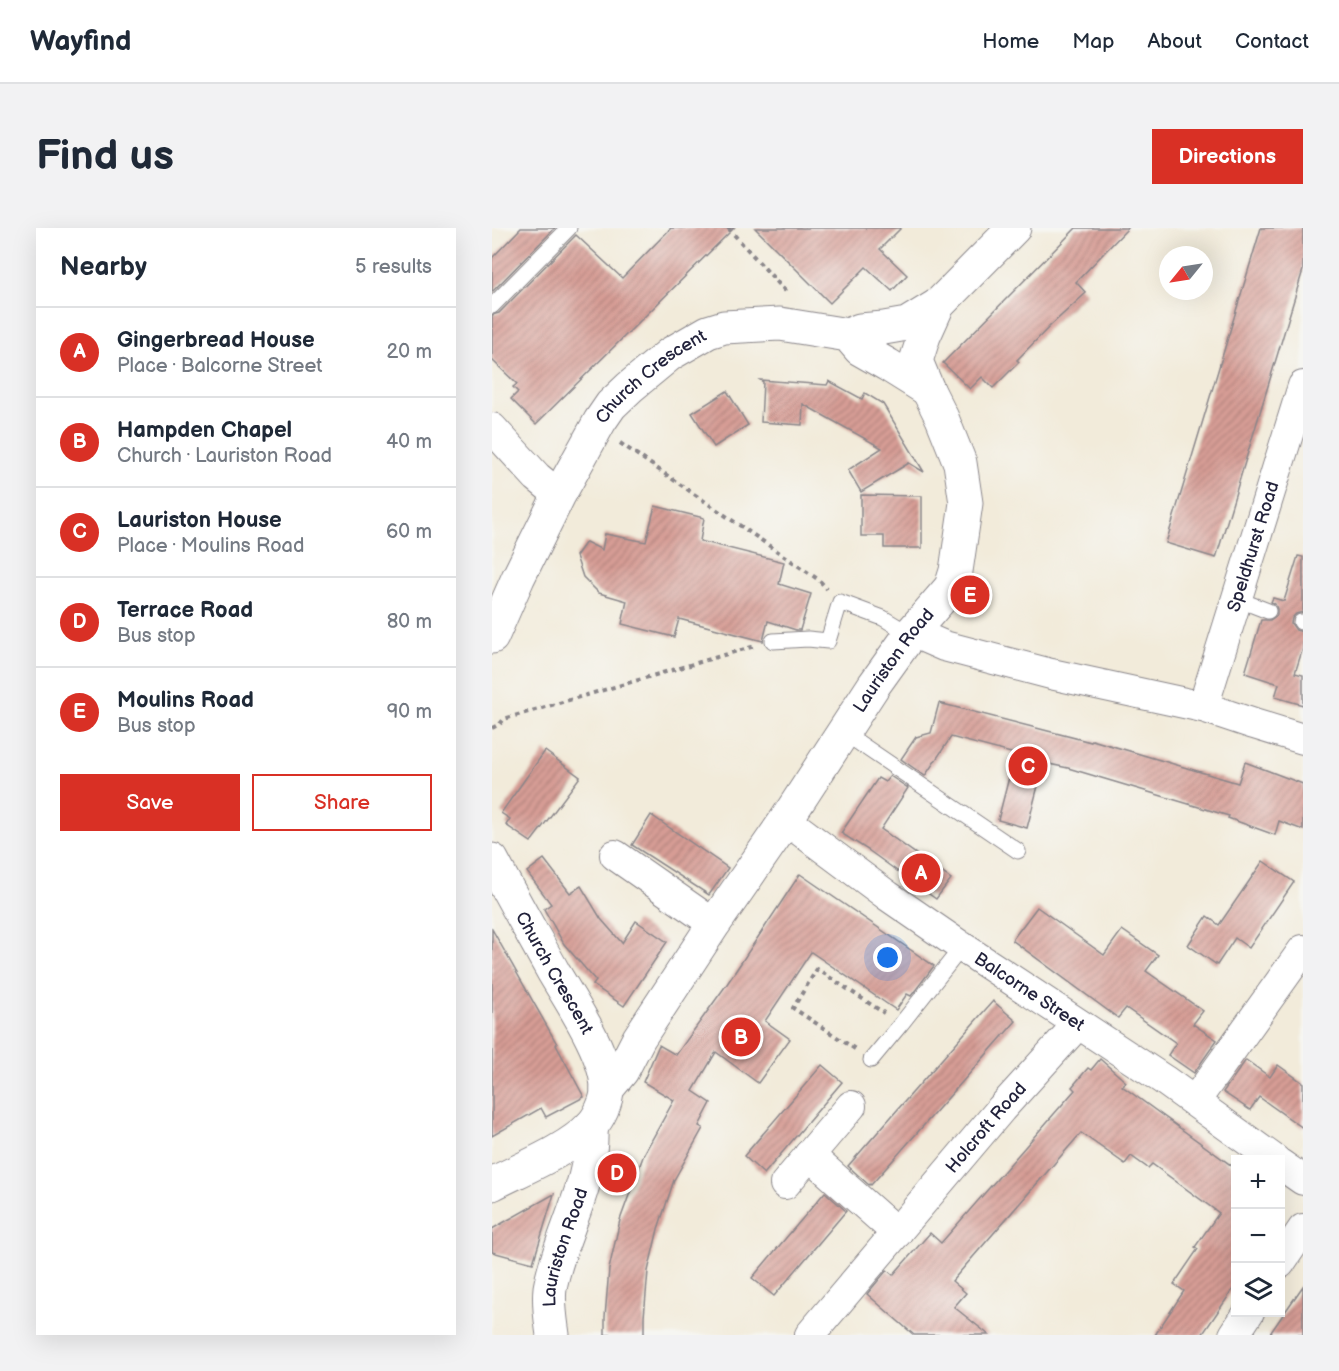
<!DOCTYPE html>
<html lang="en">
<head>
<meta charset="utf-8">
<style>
  body { margin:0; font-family:"Balsamiq Sans",sans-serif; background:#f2f2f3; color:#1f2937 }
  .controls { position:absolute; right:18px; bottom:18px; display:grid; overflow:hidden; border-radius:0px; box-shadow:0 6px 24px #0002 }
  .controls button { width:54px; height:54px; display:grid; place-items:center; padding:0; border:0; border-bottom:2px solid #e0e1e3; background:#fff; color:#1f2937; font:30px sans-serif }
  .compass { position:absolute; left:667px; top:18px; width:54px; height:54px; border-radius:50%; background:#fff; box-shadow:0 6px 24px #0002; rotate:240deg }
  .you { position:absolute; left:396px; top:730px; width:21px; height:21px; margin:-15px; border:4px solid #fff; border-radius:50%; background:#1a73e8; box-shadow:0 0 0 9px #1a73e833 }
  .badge { display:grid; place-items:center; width:39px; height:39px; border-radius:50%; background:#d93025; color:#fff; font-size:20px; font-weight:700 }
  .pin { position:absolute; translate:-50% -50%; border:3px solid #fff; box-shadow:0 2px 6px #0006 }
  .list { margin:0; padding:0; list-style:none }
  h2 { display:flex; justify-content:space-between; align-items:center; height:78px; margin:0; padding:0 24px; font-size:26px }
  h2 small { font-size:20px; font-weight:400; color:#747a83 }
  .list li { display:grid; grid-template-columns:39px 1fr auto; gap:18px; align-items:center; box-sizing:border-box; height:90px; padding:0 24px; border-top:2px solid #e0e1e3 }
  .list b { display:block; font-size:22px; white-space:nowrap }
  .list p { margin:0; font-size:20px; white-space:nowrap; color:#747a83 }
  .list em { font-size:20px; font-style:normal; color:#747a83 }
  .actions { display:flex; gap:12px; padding:18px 24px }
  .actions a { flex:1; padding:14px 0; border:2px solid #d93025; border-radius:0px; text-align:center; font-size:21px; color:#d93025 }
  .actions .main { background:#d93025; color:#fff }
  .icon { flex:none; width:33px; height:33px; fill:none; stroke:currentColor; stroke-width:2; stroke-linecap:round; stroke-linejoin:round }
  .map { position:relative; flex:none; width:811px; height:1107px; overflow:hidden; border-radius:0px }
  header { display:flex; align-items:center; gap:36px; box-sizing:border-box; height:84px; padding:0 30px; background:#fff; border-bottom:2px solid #e0e1e3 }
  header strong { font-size:28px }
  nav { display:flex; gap:33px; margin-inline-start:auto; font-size:21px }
  .intro { display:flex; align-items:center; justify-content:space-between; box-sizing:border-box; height:144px; padding:0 36px }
  h1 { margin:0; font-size:42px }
  .button { padding:15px 27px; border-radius:0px; background:#d93025; color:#fff; font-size:21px; font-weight:700 }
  main { display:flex; gap:36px; padding:0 36px }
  aside { flex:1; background:#fff; border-radius:0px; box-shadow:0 6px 24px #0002 }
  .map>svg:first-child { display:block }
</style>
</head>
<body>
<header>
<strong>Wayfind</strong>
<nav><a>Home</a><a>Map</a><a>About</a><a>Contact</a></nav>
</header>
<div class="intro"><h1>Find us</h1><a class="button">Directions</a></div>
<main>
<aside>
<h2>Nearby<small>5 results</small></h2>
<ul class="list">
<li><span class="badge">A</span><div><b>Gingerbread House</b><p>Place · Balcorne Street</p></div><em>20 m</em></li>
<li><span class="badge">B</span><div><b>Hampden Chapel</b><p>Church · Lauriston Road</p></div><em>40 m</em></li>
<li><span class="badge">C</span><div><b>Lauriston House</b><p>Place · Moulins Road</p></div><em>60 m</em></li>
<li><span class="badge">D</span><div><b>Terrace Road</b><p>Bus stop</p></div><em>80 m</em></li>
<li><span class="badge">E</span><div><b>Moulins Road</b><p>Bus stop</p></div><em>90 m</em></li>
</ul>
<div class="actions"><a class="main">Save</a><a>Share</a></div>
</aside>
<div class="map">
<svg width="811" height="1107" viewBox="0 0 811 1107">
  <defs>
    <pattern id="building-hatch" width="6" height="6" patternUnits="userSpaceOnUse" patternTransform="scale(1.5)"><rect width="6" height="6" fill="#d79d95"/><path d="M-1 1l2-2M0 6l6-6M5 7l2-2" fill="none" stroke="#ae807b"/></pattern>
  </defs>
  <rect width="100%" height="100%" fill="#f6f6f2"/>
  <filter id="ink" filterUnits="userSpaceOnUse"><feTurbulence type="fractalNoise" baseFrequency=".0167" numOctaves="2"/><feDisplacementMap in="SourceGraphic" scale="12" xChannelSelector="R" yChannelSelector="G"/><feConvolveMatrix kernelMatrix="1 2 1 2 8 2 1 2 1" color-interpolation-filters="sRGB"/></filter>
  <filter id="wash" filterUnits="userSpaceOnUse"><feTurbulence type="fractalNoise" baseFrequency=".008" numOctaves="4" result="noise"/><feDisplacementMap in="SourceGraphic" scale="24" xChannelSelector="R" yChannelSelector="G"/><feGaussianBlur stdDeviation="1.35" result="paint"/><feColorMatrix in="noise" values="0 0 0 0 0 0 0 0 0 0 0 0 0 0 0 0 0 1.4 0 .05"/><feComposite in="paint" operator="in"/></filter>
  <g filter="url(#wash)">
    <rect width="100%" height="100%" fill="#f2ebda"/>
    <g id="blocks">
      <g fill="url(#building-hatch)">
        <path d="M29 0H63L0 64V30Z"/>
        <path d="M179 0H242L44 196 19 171 26 164 21 159 25 156 0 132V87L7 85 84 7 130 50Z"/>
        <path d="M263 0H409L388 21 415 47 400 63 374 39 338 75Z"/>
        <path d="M584 0H636L584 54 594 65 558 98 525 132 527 134 501 160 490 149 478 161 451 135Z"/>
        <path d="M769 0H811V42L724 330 674 315Z"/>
        <path d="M268 152 335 157 337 153 370 171 373 165 391 176 432 244 417 235 369 264 356 242 390 220 311 176 310 197 269 194 271 154Z"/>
        <path d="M235 163 256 197 222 219 200 185Z"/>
        <path d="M369 267 430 268V320H392V308H369Z"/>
        <path d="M163 278 212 290 208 313 292 334 287 356 319 366 308 402H304L276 393 271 413 187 391 182 409 130 396 135 373 107 365 91 349 84 328 94 314 110 322 113 306 154 314Z"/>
        <path d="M806 328 811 329V384L804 386 800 390 799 395 804 402 811 404V420L803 445 811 447V477L783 469 787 456 753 445 769 392H778L785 387V381L783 376 779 374 781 370 792 373Z"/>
        <path d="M447 475 599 514 600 512 746 555 753 534 811 556V602L787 593 783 607 736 590 737 588 576 540 552 535 535 600 506 592 523 526 459 509 433 548 409 531 424 509 439 505Z"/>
        <path d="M53 523 88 549 39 614 14 597 18 591 9 585Z"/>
        <path d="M398 548 416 560 389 601 459 651 444 671 376 622 349 605 386 550 393 554Z"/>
        <path d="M159 587 236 640 217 667 140 617Z"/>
        <path d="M52 631 78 665 89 658 109 691 130 715 144 693 175 714 132 778 101 757 104 753 72 716 52 681 59 676 35 644Z"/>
        <path d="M771 633 802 654 757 720 743 710 725 737 696 717 715 688 727 697Z"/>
        <path d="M308 646 442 738 419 768 415 766 404 782 319 724 273 793 298 811 266 855 224 824 201 863 219 875 207 898 211 900 182 952 166 1001 156 1043 152 1089V1107H113V1089L117 1041 128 992 152 926 182 872 151 854 167 817 184 827 235 756Z"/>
        <path d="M545 679 612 727 630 702 666 727 654 743 711 783 701 796 725 812 702 845 676 827 684 815 634 780 626 790 520 712Z"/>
        <path d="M0 701 65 816 64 817 92 869 54 889 49 880 0 908Z"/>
        <path d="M501 773 524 793 379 957 378 956 377 957 356 938Z"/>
        <path d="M608 831 634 854 630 858 744 941V1057L710 1107H663L692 1063 682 1056 706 1021 703 1019 727 985 660 936 656 940 639 928 633 936 589 905 460 1053 474 1065 462 1079 497 1107H422L375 1066 395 1042 401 1047 438 1005 449 1015 583 862 580 859 596 840 599 842Z"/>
        <path d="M754 832 778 849 786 837 811 855V900L767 869 758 882 731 864Z"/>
        <path d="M330 837 350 854 272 946 252 928Z"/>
        <path d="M333 964 354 983 282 1068 260 1050Z"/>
        <path d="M62 966 41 1035 0 1024V1001Z"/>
        <path d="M811 1058V1107H777Z"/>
      </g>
    </g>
  </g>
  <g filter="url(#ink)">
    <use href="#blocks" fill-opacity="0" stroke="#8a868a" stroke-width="1.5"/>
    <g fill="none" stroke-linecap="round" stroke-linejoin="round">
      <g stroke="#8a868a" stroke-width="17">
        <g id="lane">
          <path d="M0 78 77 0"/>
          <path d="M745 371 776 383"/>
          <path d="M809 394H811"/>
          <path d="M281 413 316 411 336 413 348 374 391 390 411 402 420 404"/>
          <path d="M351 504 526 623"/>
          <path d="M379 832 409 796 470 719"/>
        </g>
      </g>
      <g stroke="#8a868a" stroke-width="32">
        <g id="street">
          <path d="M0 200 45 249 67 267"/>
          <path d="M420 404 452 418 559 446 711 479 762 496 811 511"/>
          <path id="s1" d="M711 479 811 158"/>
          <path id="s2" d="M294 592 396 668 470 719 672 852 783 932"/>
          <path d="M123 627 222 696"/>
          <path d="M703 873 811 722"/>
          <path d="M317 927 405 1005"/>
          <path d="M788 936 811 952"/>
          <path d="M293 956 359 878"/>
          <path d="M788 1035 811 1001"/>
          <path id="s3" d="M318 1107 509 881 586 796"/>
          <path d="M742 1107 757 1084"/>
        </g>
      </g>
      <g stroke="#8a868a" stroke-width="35">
        <g id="secondary">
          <path d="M356 107 368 102 392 100 415 96 446 77 522 0"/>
          <path id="s4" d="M0 409 26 350 67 267 108 193 119 177 138 159 178 126 216 104 232 99 288 96 356 107 368 121 396 137 436 162"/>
          <path id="s5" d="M0 632C20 670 41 707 62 745 79 774 115 827 115 861 115 873 107 890 99 898 77 922 29 941 0 956"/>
          <path id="s6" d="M115 861 130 843 147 810 222 696 294 592 382 457 420 404 459 359 464 343 474 275 468 235 450 190 436 162 424 133 432 108 446 77"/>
          <path id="s7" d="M61 1107C59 1092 56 1076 58 1060 68 1005 102 956 99 898"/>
        </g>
      </g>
      <g stroke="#8a868a" stroke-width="4" stroke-dasharray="4.5 4.5" stroke-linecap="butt">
        <path d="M236 0 296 66"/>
        <path d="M128 215 327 352 335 361"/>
        <path d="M0 500 8 496 12 491 263 418"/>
        <path d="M363 821 301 780 325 741 392 785"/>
      </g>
      <use href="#lane" stroke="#fff" stroke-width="15"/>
      <use href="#street" stroke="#fff" stroke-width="30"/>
      <use href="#secondary" stroke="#fff" stroke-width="33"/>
    </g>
  </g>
  <g text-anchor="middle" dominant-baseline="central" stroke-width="6" stroke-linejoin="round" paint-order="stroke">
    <g font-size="18" fill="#22223b" stroke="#f6f6f2">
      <text stroke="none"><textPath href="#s4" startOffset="310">Church Crescent</textPath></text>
      <text stroke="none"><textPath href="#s1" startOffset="168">Speldhurst Road</textPath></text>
      <text stroke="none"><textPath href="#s6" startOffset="516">Lauriston Road</textPath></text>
      <text stroke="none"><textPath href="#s5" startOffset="129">Church Crescent</textPath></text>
      <text stroke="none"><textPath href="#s2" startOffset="298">Balcorne Street</textPath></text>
      <text stroke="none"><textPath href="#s3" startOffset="272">Holcroft Road</textPath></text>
      <text stroke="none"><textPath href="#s7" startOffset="90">Lauriston Road</textPath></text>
    </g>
  </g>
</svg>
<div class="controls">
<button>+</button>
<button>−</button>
<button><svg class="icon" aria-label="layers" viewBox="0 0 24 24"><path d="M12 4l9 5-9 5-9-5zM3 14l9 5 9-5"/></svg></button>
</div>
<svg class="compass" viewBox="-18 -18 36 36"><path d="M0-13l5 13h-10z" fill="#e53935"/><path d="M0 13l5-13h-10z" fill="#747a83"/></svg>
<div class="you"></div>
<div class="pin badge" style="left:429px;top:645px">A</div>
<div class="pin badge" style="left:249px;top:809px">B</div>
<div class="pin badge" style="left:536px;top:538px">C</div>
<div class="pin badge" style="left:125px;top:945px">D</div>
<div class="pin badge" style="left:478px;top:367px">E</div>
</div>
</main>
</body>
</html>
